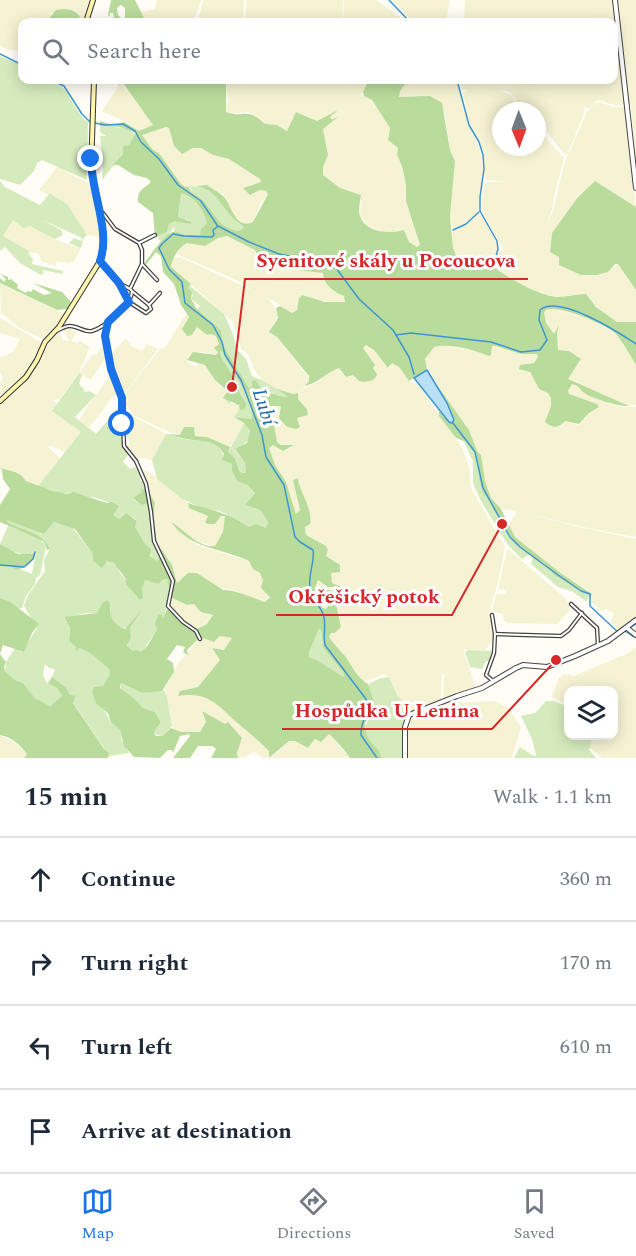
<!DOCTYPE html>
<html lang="en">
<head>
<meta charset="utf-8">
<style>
  body { margin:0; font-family:Spectral,serif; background:#f6f6f7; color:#1f2937 }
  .controls { position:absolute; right:18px; bottom:18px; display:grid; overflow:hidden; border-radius:12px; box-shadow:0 3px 15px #0003 }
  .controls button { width:54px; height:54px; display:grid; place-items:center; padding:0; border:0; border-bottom:2px solid #e0e1e3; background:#fff; color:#1f2937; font:30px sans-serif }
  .compass { position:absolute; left:492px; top:102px; width:54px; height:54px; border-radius:50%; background:#fff; box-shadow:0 3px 15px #0003; rotate:179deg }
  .stop { position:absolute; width:18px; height:18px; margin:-14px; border:4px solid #1a73e8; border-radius:50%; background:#fff }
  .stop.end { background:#1a73e8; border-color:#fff; box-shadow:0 2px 6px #0008 }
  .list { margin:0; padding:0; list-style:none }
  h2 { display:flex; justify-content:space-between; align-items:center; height:78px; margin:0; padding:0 24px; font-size:26px }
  h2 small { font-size:20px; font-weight:400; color:#747a83 }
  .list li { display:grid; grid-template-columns:39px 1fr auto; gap:18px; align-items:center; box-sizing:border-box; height:84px; padding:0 24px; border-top:2px solid #e0e1e3 }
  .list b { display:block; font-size:22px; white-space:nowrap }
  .list em { font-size:20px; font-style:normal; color:#747a83 }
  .icon { flex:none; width:33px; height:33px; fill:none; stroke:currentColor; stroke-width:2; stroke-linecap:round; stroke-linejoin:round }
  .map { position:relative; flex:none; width:636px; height:758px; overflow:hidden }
  .search { position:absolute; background:#fff; box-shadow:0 3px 15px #0003; left:18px; right:18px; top:18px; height:66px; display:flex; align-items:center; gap:15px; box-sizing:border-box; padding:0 21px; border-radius:12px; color:#747a83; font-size:22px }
  .sheet { height:414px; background:#fff }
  nav { display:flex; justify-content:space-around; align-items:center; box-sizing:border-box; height:84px; border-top:2px solid #e0e1e3; background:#fff; font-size:16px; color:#747a83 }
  nav a { display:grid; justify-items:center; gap:3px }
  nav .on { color:#1a73e8 }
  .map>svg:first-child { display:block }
</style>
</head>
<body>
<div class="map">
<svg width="636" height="758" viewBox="0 0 636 758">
  <rect width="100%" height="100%" fill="#fffdf5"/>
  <g fill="#f6f3d4">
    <path d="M0 0H90L83 20 75 10 66 9H61L51 14 46 22H22V58L17 50H8L0 45Z"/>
    <path d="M157 0H201L196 15 189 22H146L141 12 155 9Z"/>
    <path d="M203 0H244L243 22H211L212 21 210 20 198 22Z"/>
    <path d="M247 0H343L342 22H245Z"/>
    <path d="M344 0H376L407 22H343Z"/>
    <path d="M392 0H450L446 22H413Z"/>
    <path d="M465 0H614L625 104 616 106 599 100 588 109 585 106 583 116 567 155 563 153 537 119V111H524L510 92 497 90 510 94 522 111H501V147H537V124L544 136 564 158 553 200V207L546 226 553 211 565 161 587 112 592 106 599 102 614 107H625L636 207 595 181 577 197 552 233 550 252 559 257 560 260 577 273 584 276 601 275 618 264 636 288V322H617L600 310 583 294 556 297 544 294 523 286 494 268 499 251H504L485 217 482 208 483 186 487 182H508L485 180 481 145 470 126 466 107 463 93 468 90 462 89 459 80H500L507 89 502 80H614V22H449L451 18H464Z"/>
    <path d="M617 0H636V167L631 105 628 101Z"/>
    <path d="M226 80H369L365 90 360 95 370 98 378 109 390 128 388 140 398 148 397 155 402 166 406 185V201L414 222 420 246 413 247 410 244 404 230 384 233 368 225 360 216 361 198 359 194 340 188 323 175V167L328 155 323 128 338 117 330 118 336 111 317 121 297 112 287 131 277 125 265 124 259 118 248 112 230 114 226 112 228 100Z"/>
    <path d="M408 80H457L468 124 480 149 483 172 479 212 471 220 456 228 452 226 450 209 455 161 450 150 445 114 430 96 399 97 400 91Z"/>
    <path d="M121 82 145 112 153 125 151 127 139 131 126 122 102 111Z"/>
    <path d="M166 127 169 128 174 146 182 154 193 148H201L213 155 229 159 260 179V183L250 185V195L260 190 266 191 268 194 261 203 253 222 247 224 241 222 233 214 223 194 214 191 207 185 185 187 181 184 159 153 153 150 142 135Z"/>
    <path d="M58 166 70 174 91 184 100 237 87 235 69 206 51 193 48 195 39 190Z"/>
    <path d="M480 215H482L497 243V251L491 268 460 265 453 248 452 232Z"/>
    <path d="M13 220 23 228 30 226 59 241 81 248 74 261 69 263 56 261V266L41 261 39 254 31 252 3 236Z"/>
    <path d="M223 236 235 239 255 250 257 254 285 262 298 270 321 272 325 281 333 290 344 296 346 299 344 302H325L302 295 299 298 297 310 292 313 275 302 264 296 270 300 278 314 270 333 277 337 310 379 308 384 299 393 307 387 318 382 330 371 339 368 343 375 347 377 353 375 358 380 369 381 375 378V371L373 367 375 365 362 348 368 345 374 350 388 368H390L392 362 399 367 409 381 419 386 461 446 469 467 471 488 505 547 497 586 490 609 494 632 493 642H491L490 644 485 650 450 649H463L476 689 443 700 444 674 442 673 441 701 407 715 403 701 397 695 388 676 384 674 367 681H362L349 664 344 655 333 644 329 637 331 633H335L341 627 337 608 332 596 338 591 325 588 330 603 325 609 316 600 315 588 318 580 328 587H342L331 582V573L340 572 336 561 326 556 328 550 326 546 306 535 305 526 310 513 304 501 298 478 293 480 300 510 296 514 286 482 275 465 269 448 273 445 283 451 292 447 294 445 285 446 277 442 268 408 270 406H281L279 418 287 427 296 429 300 427 297 418 308 414 307 409 298 399V393L293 394 273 388 262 380 254 369 248 354 241 349 239 338 232 321 171 267 173 258 180 257 254 291 234 279 176 254 181 247 187 243 203 246Z"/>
    <path d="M0 283 64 314 58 324 45 340 20 328 1 313Z"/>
    <path d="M550 308 591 319 616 334 636 365V405H625L567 379 581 361 569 351 558 350 557 333 555 335 552 333 546 323 544 313Z"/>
    <path d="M186 314 189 317 182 328 187 336 194 333 197 327 207 335 211 334 216 336 219 344 216 355 203 352 189 355 187 361 192 365 196 366 201 362 208 367 215 380 228 391 226 396 229 402 239 406 240 410 234 417 244 423 230 447 207 437 195 436 194 427H186L180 435 171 433 135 416 126 405 125 395 130 387 161 348 164 349Z"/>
    <path d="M0 318 42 343 31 366 23 367 28 371 25 376 4 395 0 394V383L3 377 0 372V358L13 352 20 339 0 333Z"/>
    <path d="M68 328 77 332 71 341 77 343 80 341 90 347 79 373 92 355 97 354 103 344 107 356 90 380 78 373 60 399 53 400 57 405 53 411 81 432 65 452 48 445 49 448 60 458 38 486 26 481 21 475 15 472 0 468V403L26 379 38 365 50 340 60 333 63 340 69 341 64 330Z"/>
    <path d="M126 338 131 346 142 351 147 344 158 349 125 393 114 373 111 354Z"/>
    <path d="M448 345 491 355 492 346H496L527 354H537L538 357 534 363 520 365 519 367 530 373 539 389 548 393 551 398V406L546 422 554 427 561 426 565 421 577 425 581 423 589 413 599 407 569 394 568 391 572 384 581 387 585 394 609 403 622 407H636V537L592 529 521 512 583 528 636 539V616L619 630 610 623 614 614 606 609 602 611 591 602 592 594 588 590 562 574 515 537 508 526 517 511 501 509 491 498 485 481 481 455 477 451 469 430 437 385 425 362 426 356 434 347Z"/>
    <path d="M110 376 118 390 89 428 79 420 87 407Z"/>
    <path d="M124 407 131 415 166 434 152 460 137 457 132 453 127 447 130 441 125 436Z"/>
    <path d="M145 471 149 472 189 504 208 516 205 522 209 524H215L221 516H225L224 531 215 546 198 542 171 522 174 527 197 545 249 561 253 569 260 573 263 580 261 588 270 595 265 602 247 597 230 589H219L203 578 189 573 177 583 172 565 157 543 153 518 155 504 149 495 143 473Z"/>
    <path d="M508 549 565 598 569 604V611L557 624 507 623 504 621 503 614 492 611 496 594H505L506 590 498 589 507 550Z"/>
    <path d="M172 598 187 605 194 604 200 610 213 617 207 624 197 629 181 618 169 605Z"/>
    <path d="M220 636 232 638 224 650 212 648 220 660 198 687 180 691 178 696 190 694 208 698 220 705 269 751V758H263L257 753 253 752 245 757 238 758 237 753 242 738 228 722 225 724 202 711 206 723 200 732H181L173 729 165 688 174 672 175 667 200 637 215 641Z"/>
    <path d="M636 647V758H602L589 747 593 736H614V690H568V704L553 698 552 696 559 678 563 675 569 674 574 676 626 654Z"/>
    <path d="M495 701 508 708 521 727 512 758H408L407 723 412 716 445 703Z"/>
    <path d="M329 734 334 737 339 746 350 758H271L289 741H295L308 748 315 739 321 742Z"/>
    <path d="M0 735 20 746 27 752V755L24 758H0Z"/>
  </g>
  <g fill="#d5ebbd">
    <path d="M0 56 22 66V80C36 80 55 78 65 90 73 100 76 113 88 122L87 180 42 160 37 163 34 171 20 185 0 179Z"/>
    <path d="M100 126 126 128 136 135 129 145 123 146V154L102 180 103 164 100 136H106L100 132Z"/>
    <path d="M0 181 5 187 40 205 50 193 68 205 87 235 83 239 81 248 69 243 74 238 81 241 82 238 43 220 61 230 63 235 55 239 30 226 23 228 13 220 3 236 31 252 28 253 33 259 32 264 63 271V274L42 270 44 273 41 275 20 263 5 247 0 251Z"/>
    <path d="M191 187C213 185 220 204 233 218 236 221 241 224 244 228L238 231C215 226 219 217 205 203 201 199 195 195 190 191Z"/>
    <path d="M181 193C195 197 203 209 207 223L200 235H185L175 231 174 227 166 239 160 241 157 236 167 232 169 224 175 220 190 224 189 220 181 219 178 217Z"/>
    <path d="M190 286 224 314 233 334 237 349 246 359 252 376C261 379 281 390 288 397L276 395 258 385 249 388 224 347 221 330 197 309 200 306 191 299 193 295 188 288Z"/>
    <path d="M222 351C227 358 230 366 234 373 242 387 254 401 252 418L249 420 234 417 239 410 240 405H236L232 400 229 404 223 397 229 395 226 386 225 388 213 376 224 365 220 352Z"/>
    <path d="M79 373 82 375 79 384 84 389V392L89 391 96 395 75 417 96 434 121 405 122 442 128 455 123 462 130 469 134 467 140 471 141 476 140 480 144 483 145 488 143 490 141 488 142 492 133 499 141 505 146 504 150 509 153 543 161 556 159 560 156 561C149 555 140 536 135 527L137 520 125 513 119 519 113 516 112 514 119 506 93 497H85L72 492 63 494 38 486 81 432 52 411Z"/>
    <path d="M244 423C256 434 247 445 235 450L245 463 246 472 241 473 235 458 228 452Z"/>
    <path d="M166 434C174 436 183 439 191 440 207 441 222 441 224 461L232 464V471L237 481 247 485 255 493 245 505 260 510 268 522 266 528 257 525 249 527 242 522 220 511 207 510 182 499 157 479 152 460Z"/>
    <path d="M464 442H466L475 453 480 474 483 493 491 503 498 515 499 521 506 528 514 541 527 552 544 563 554 575 589 595 587 602 572 591 558 587 531 564 533 559 529 555 522 559 508 545 482 503 473 484V461Z"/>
    <path d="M7 519 44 534 54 522 72 527 93 554 106 562 109 561 117 565 120 573 143 598 141 589 145 580 148 579 159 584 165 579 169 581 170 594 164 616 162 619 161 614 157 617V629L142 652 133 651 127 647 131 637 130 628 136 619 127 628C117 628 107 618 111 607L100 609 97 613H87L64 618 70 628 69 641 77 647 75 651 79 648 90 653 109 669 110 674 103 687H94L92 692 96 704 104 710 111 722 120 730 122 741 129 753 109 756 73 702 76 697 70 695 52 677 55 669 49 668 45 664 43 674 46 682 57 688 62 696 50 706 35 698 23 683 15 680 5 671 6 662 15 648 22 652 37 628 24 606 28 595 45 571 44 560 50 549C43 532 22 530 7 522Z"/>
    <path d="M8 526 40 539 46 546 40 575 36 578 35 584 26 596 22 608 19 609 9 601 0 598V565H8L32 574 36 552C23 558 12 551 0 544Z"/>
    <path d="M319 629H321L322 643 343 672 344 677 317 660 309 657V652Z"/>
    <path d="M468 650 492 651 489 662 486 661 482 669 470 667 465 652Z"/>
    <path d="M389 677 397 695 403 701 407 715 404 728V758H382C379 750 376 748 370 743 358 732 370 717 376 707L368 684 381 678Z"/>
    <path d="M121 683 142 693 164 690 167 697 172 726 162 736 154 734 161 722 155 712 143 708 135 699 121 689Z"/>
    <path d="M546 701H554L568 707V736H593L589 750 596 758H514L520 747 534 756 536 755 532 739 521 716 535 713Z"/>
  </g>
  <g fill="#b9dc9c" fill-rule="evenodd">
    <path d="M111 0H135L146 22 125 18V8L121 5 117 8 118 15 124 22H115L113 13H110V17L108 15Z"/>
    <path d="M63 9C75 9 77 12 83 22H46L56 10Z"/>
    <path d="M117 80H216L221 84 223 80H226V112C245 119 246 106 265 124L277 125 287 131 296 112 317 121 338 110 330 117 332 119 338 117 323 129 328 155 323 167V175L340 188 361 195C360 202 358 210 360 216 366 233 390 234 404 230L409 242 417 247 420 245 406 201V185L402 166 397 155 398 148 388 140 390 128 372 100 364 96 363 92 369 80H408L400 91 399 97 430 96 442 103 450 150 455 161 450 216 453 248 460 265 488 269 493 266C505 277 540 296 557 297 567 297 576 294 586 294L596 307 617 322H636V365C630 355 622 341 615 333 606 324 557 304 546 310L544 313 546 323 554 334 559 325 557 333 558 350 569 351 581 359 568 379 629 406C621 407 589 398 583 392 579 388 579 386 572 384L568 391 569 394 597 404 599 407 589 413 579 424 565 421C559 428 553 429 545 422L551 406V398L548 393 539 389 530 372 519 369 520 365 534 363 538 357 537 354H521L496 346H492L491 355 489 356C472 350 453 343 434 347L425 359 427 370 409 381 399 367 392 363 388 368 374 350 366 345 363 348 375 365 373 368 377 374C376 381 366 383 359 381L353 375 346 377 339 368C326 373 318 383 305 386L309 381V376L277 337 269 332 278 318 276 308 280 306 292 313 297 310 299 298 302 295 325 302H345L344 296C335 293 323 284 323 273L298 270 285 262 257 254 255 250 227 236 218 238 205 246 187 243C179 247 172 258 171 267L191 284 188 288 192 292 191 299 197 309 221 330 224 347 249 388 252 387V381L255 380C261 391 276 396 288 397L277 389 293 394 298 393V399L307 409 308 415 297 418 300 427 296 429 287 427 279 418 281 406H270L268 408 272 415 277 442 281 445H294L283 451 273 445 269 448 275 465 286 482 296 514 300 510 293 480 298 478C300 494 313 508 310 524L305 527 306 535 326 546 328 550 326 556 340 565V572L331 573 332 583 342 587H328L318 580 315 588 318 594 316 600 323 608 326 609 330 603 325 597 324 589 341 592V594L332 596 337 608 341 627 335 633H331L329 637C334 645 340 650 345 656 352 666 357 678 368 684L376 707 365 723C367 748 376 740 382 758H350C348 754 333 737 329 734L321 742 315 739 308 748 295 741H289L269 758V751C258 740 246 730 234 720 215 702 206 692 178 696L180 691 198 687 220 660 212 648 224 650 232 638 220 636 214 642 200 637 187 650 188 655 183 652 185 647 177 645 167 659 173 663 174 672 162 691 142 693 121 683 120 688 135 699 143 708 155 712 161 722 154 733 156 736H162L171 728 181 732H200L206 722 202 711 225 724 228 722 242 738 237 753 238 758H211L216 749 212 746H198L190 758H173L190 736 189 734 180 736 173 753 172 750H168L160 758 134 757 124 746 120 730 111 722 108 713 96 704 92 692 94 687 103 686 110 674 109 669 90 653 79 648 75 652 76 647 69 641 70 628 64 617 97 613 102 604 107 600 110 604C109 617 113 624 125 629L141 611 130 628 131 637 127 646 133 651 137 650 141 652 148 645 157 629 155 624 158 615 161 614 163 618 169 605 181 618 197 629 207 624 213 615 201 612 194 604 187 605 172 598 167 579 163 580 159 584 145 580 142 589 143 598 140 600 126 584V579L114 563 107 561 102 568 93 561V554L75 529 54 522 44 534 7 520V522C22 530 43 532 50 549L47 550 46 546 43 541 0 522V505L10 489 3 479 2 470 0 468 15 472 21 475 26 481 53 491 67 494 73 492 107 503 112 502 119 506 113 515 119 519 126 513 137 521 135 527 145 544 151 549 150 556 157 561 161 556 153 543 150 509 146 504 141 505 133 498 142 492 140 488 144 490 145 485 155 503 153 518 157 543 172 565 177 583 188 573H197L223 590C233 589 253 598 265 602L270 597 261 588 263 580 260 573 253 569 249 561C222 548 190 549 171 522 184 529 198 548 215 546L223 532 225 516H221L215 524H207L205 522 208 516 189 508 188 503C210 510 230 513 249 527L256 524 266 528 268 522 260 510 245 505 255 493 247 485 237 481 232 471V464L222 460 224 454C215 439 203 442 187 439 181 438 174 436 167 434L180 435 184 427H194L195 436 207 437 230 447 228 452 235 458 240 472 244 473 246 472 245 463 235 449 247 443 250 431 244 423 234 417 250 419 252 418C254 401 242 387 234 373 230 366 227 358 222 351L220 352C223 364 227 365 232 375 238 385 238 393 246 403L245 409 240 410 239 405 223 398 228 391 215 380 205 365 187 360 193 352 216 355 218 352 214 348 219 344 216 336 211 334 207 335 197 327 192 335 187 336 182 329 189 317 181 305 174 284 163 272 161 256 156 252 146 265 145 262C154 251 162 236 175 231L185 235H200L201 229 207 223C203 209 195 197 181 193L178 217 192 222 190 224 175 221 169 224 167 232 155 237 153 213 138 202C137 189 144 189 151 182L147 178 134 175 118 165H113L123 154V146L129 145 136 133 120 127 100 126V121L113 125 124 122 139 131 153 125 123 83 119 85ZM166 127 169 128 174 146 182 154 193 148H201L213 155 229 159 260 179 261 182 243 188 250 195 260 190 266 191 268 194 253 222C235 230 232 205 223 196 219 192 212 189 207 185L185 187 181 184 159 153 153 150 142 135ZM193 186C213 187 219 202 230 215 234 220 240 223 244 228L238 231C217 226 218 217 205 203 201 198 195 195 190 191L189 188ZM319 629H321L323 647 343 672 344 677 317 660 309 657V652Z"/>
    <path d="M595 181 636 207V290L618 264H615L608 272 597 275H581L559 265V257L550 252 552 233 577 198Z"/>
    <path d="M0 274 8 277V280L11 279 18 285 17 288 26 293 28 291 31 292 33 289 44 295 52 293 31 282 33 283 62 292 71 302 67 309 57 310 0 283V278L4 282 6 279Z"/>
    <path d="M437 385 469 430 477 451 481 455 485 481 491 498 501 509 515 537 562 574 592 594 590 599 589 595 554 575 544 563 535 559 514 541 506 528 499 521 498 515 491 503 483 493 479 478 480 474 475 453 466 442 456 438 439 416V411L449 422 454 418Z"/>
    <path d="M0 544 18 554H32L36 551C35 562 27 567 17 570L8 565H0Z"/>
    <path d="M0 598 9 601 39 624 32 633 24 652 3 645 0 654 6 662 4 667 5 671 15 680 23 683 35 698 50 706 62 696 57 688 48 683 52 677 66 688 70 695 76 696 73 703 104 749 109 753 108 758H24L27 754C21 745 11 737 0 735Z"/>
  </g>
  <path fill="#b9e0f7" stroke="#3f96cf" stroke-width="1.5" d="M427 370 447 403 454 420 452 423 449 422 414 378Z"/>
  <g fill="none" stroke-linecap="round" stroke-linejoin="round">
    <g stroke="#3f96cf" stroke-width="1.5">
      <path d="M389 0 410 22"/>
      <path d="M0 54 22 65"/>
      <path d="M51 80 64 86 82 114 90 122 105 125 123 124 135 131 141 142 159 159 178 185 201 201 217 225V227L213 230 214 235 212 237 184 236 173 234 162 244 159 248 169 269 182 282 185 303 213 325 222 342 225 355 241 380 262 435 266 457 284 485 295 537 300 542 313 550C315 562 308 574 310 587 311 598 321 606 324 617 326 626 323 636 325 645L366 699C371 712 360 721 361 735L377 758"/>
      <path d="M457 80 469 125 479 142 483 155 484 169 480 197V211L497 241 498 249 493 267"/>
      <path d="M218 226 249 242 279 254 325 263 336 268 359 299 393 330 409 357 414 374"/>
      <path d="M453 230 466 224 479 212"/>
      <path d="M396 335 411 333 491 342 521 352 540 350 547 340 539 320 540 310C559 294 618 332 636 344"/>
      <path d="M453 423 475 452 483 488 510 537 520 547 558 575 581 591 590 594V606L620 634 625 631 634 637"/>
      <path d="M0 565 24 567 33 559 35 552"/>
      <path d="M629 628 636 624"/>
    </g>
    <g stroke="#444" stroke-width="4.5">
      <g id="minor">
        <path d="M139 243 155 235"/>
        <path d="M100 261 119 283 130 289"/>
        <path d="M142 264 157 280"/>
        <path d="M119 283 129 302 146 313 151 309 149 305"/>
        <path d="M132 291 149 305 160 293"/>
        <path d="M107 322 106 344 111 369 122 398 124 446 136 461 146 484 151 512 154 541 173 581 168 606 183 622 196 631 200 639"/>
        <path d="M56 331C60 330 64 326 69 326 77 325 84 333 92 331 105 327 132 305 132 291L130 289 142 264V250L139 243 115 229 103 213"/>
        <path d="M571 604 597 628 598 646"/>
        <path d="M492 615 495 634 494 653 486 675 493 681"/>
        <path d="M495 634 561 636 569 630 582 613"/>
      </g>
    </g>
    <g stroke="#444" stroke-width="6">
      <g id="tertiary">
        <path d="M615 0 636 188"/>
        <path d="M627 628 636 635"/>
        <path d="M405 758V727L409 715 457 696 482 688 516 668 523 665 547 667 575 656 608 641 636 620"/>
      </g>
    </g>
    <g stroke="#333" stroke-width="6">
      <g id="secondary">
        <path d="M86 22 93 0"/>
        <path d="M0 401 26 377 37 360 45 342 59 327 100 261 103 252 104 236 91 170 94 80"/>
      </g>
    </g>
    <use href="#minor" stroke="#fff" stroke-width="2"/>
    <use href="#tertiary" stroke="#fff" stroke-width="4"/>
    <use href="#secondary" stroke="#fff6b0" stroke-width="4"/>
  </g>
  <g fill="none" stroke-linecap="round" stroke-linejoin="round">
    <path stroke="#1a73e8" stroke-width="8" d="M91 159C91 192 111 231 100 261L119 283 129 302 108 322 105 336 111 369 122 398V424"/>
  </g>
  <g text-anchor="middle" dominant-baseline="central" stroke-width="6" stroke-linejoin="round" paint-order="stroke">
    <g font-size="20" font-style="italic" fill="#1768a6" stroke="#fff">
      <text transform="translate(264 407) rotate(72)">Lubí</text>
    </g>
  </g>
  <path fill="none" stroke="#d62828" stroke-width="2" d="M232 387L245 279H528M502 524L452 615H276M556 660L492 729H282"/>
  <g fill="#d62828" stroke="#fff" stroke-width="2">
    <circle cx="232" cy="387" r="6"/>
    <circle cx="502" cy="524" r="6"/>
    <circle cx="556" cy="660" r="6"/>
  </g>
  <g font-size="20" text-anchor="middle" font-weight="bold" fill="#d62828" stroke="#fff" stroke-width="6" stroke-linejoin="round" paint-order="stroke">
    <text x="386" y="267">Syenitové skály u Pocoucova</text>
    <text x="364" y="603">Okřešický potok</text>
    <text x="387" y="717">Hospůdka U Lenina</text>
  </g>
</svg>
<div class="controls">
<button><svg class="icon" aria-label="layers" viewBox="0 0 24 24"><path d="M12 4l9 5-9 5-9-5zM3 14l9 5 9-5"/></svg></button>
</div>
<svg class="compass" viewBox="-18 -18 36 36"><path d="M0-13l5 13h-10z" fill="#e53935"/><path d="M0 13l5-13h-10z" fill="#747a83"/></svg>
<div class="stop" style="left:122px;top:424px"></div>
<div class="stop end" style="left:91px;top:159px"></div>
<div class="search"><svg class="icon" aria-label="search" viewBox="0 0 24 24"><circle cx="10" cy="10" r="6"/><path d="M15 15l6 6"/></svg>Search here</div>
</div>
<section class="sheet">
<h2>15 min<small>Walk · 1.1 km</small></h2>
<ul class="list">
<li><svg class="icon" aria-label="ahead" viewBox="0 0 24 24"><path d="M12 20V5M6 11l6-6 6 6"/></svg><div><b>Continue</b></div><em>360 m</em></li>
<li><svg class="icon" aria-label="right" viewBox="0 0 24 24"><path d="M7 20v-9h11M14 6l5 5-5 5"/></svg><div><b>Turn right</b></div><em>170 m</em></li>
<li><svg class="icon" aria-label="left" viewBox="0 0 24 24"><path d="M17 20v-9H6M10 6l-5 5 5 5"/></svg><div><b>Turn left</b></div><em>610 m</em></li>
<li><svg class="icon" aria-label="arrive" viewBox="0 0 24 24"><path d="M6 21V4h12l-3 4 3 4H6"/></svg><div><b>Arrive at destination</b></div></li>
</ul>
</section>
<nav>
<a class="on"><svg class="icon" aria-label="map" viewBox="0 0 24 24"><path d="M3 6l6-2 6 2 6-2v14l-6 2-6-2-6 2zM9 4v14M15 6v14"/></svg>Map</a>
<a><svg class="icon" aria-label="directions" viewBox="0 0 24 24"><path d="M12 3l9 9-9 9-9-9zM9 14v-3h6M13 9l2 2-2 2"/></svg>Directions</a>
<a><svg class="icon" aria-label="saved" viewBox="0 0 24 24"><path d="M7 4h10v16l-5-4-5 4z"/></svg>Saved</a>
</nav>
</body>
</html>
